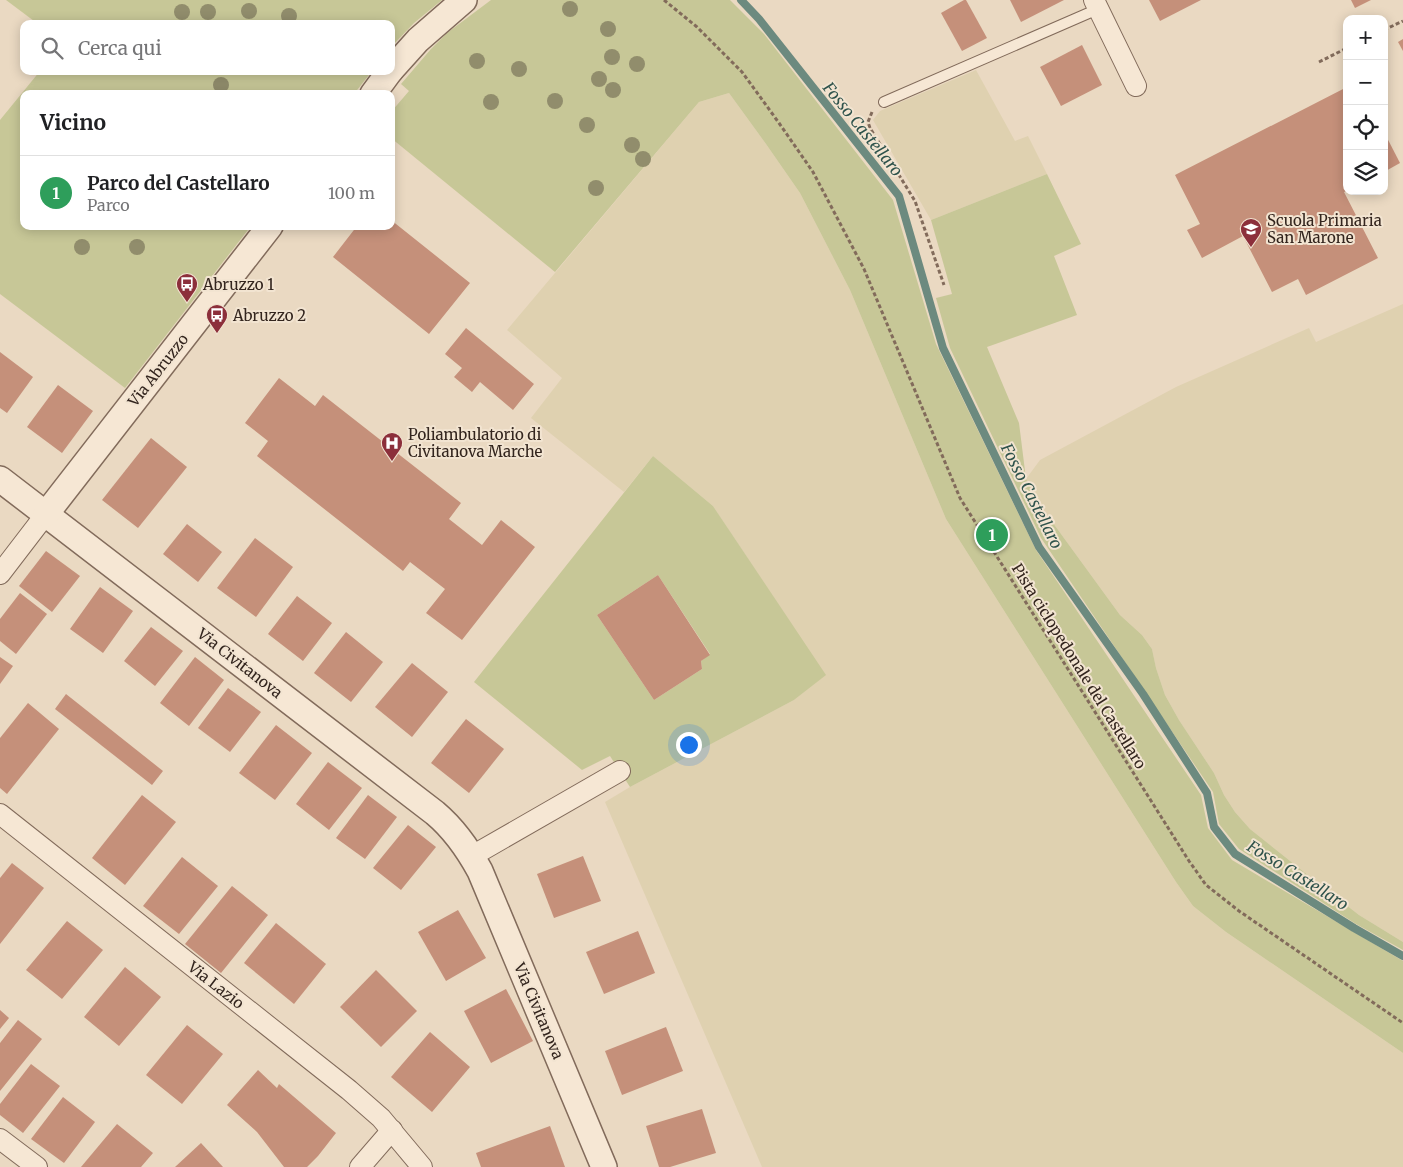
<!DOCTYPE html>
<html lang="it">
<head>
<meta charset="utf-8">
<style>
  body { margin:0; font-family:Merriweather,serif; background:#f6f6f6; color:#202124 }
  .controls { position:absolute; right:15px; top:15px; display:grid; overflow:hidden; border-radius:10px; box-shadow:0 2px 12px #0003 }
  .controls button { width:45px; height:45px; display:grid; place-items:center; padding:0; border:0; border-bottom:1px solid #e0e0e0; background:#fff; color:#202124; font:25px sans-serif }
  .you { position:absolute; left:688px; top:744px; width:18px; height:18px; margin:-12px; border:4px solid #fff; border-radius:50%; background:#1a73e8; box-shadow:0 0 0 8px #1a73e833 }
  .badge { display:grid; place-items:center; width:32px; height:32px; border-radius:50%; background:#b45309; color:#fff; font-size:16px; font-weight:700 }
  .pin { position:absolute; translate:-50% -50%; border:2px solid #fff; box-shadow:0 1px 5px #0006 }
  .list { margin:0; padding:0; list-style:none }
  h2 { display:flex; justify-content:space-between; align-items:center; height:65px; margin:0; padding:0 20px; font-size:21px }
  h2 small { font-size:16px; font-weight:400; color:#757577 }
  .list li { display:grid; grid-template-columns:32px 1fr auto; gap:15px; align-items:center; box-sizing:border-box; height:75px; padding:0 20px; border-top:1px solid #e0e0e0 }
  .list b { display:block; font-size:19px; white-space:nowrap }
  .list p { margin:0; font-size:16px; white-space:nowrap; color:#757577 }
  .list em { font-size:16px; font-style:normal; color:#757577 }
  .icon { flex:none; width:28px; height:28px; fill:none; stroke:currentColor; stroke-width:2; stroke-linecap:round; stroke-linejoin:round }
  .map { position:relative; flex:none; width:1403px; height:1167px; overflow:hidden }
  .search { position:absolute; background:#fff; box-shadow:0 2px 12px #0003; left:20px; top:20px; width:375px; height:55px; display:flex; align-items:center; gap:12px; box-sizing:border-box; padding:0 18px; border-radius:10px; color:#757577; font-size:19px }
  .panel { position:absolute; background:#fff; box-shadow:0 2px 12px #0003; left:20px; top:90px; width:375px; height:140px; border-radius:10px }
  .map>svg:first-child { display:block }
</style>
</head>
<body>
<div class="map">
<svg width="1403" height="1167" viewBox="0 0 1403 1167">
  <rect width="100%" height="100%" fill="#ead9c2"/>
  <g fill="#dfd1b0">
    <path d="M976 70 1015 141 1028 136 1047 174 931 220 873 120 880 111Z"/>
    <path d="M729 93 766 144 800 193 850 290 946 519 1176 882 1193 906 1226 932 1403 1053V1167H762L605 802 630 787 794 700 825 675 713 506 653 456 624 492 531 418 562 378 507 330 699 102Z"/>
    <path d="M1403 304V942L1359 915 1309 876 1250 829 1235 812 1224 795 1214 773 1179 720 1165 695 1156 668 1152 649 1142 635 1120 615 1045 512 1026 479 1040 460 1176 387 1309 328 1316 342Z"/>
  </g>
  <g fill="#c7c797" fill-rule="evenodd">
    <path d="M6 0H442L414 23 391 47V24H38Z"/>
    <path d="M491 0H730L764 34 893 200 936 344 1036 550 1201 795 1208 828 1232 860 1403 961V1053L1226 932 1193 906 1176 882 946 519 850 290 800 193 766 144 729 93 699 102 555 272 391 138V112L409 91 401 84 431 49 447 33Z"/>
    <path d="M40 71H372L354 94H24V226H251L125 388 0 294V120Z"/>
    <path d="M1047 174 1081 244 1054 256 1077 315 987 347 1019 423 1026 479 1045 512 1120 615 1142 635 1152 649 1156 668 1165 695 1179 720 1214 773 1224 795 1235 812 1250 829 1309 876 1359 915 1403 942V950L1356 924 1239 849 1219 824 1213 792 1041 538 950 348 936 298 952 294 931 220Z"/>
    <path d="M653 456 713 506 826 675 794 700 630 787 610 756 582 770 474 682ZM658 575 710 654 701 661 702 669 654 700 597 615Z"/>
  </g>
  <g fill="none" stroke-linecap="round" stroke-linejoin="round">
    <path stroke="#6c8a7f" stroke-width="8" d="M741 0 759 19 899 196 943 348 1039 547 1143 694 1207 793 1214 827 1235 854 1354 928 1403 956"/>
  </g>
  <g fill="#c5907a">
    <path d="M964 0H966L987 38 962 51 941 13Z"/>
    <path d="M1010 0H1064L1021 22Z"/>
    <path d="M1149 0H1201L1160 21Z"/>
    <path d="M1351 0H1371L1355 8Z"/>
    <path d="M1403 39V51L1398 42Z"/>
    <path d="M1082 45 1102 85 1061 106 1040 67Z"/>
    <path d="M1347 87V191L1344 192 1378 258 1306 295 1298 279 1272 292 1243 236 1202 258 1187 230 1200 224 1175 175Z"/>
    <path d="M1384 132 1400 163 1384 172Z"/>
    <path d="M391 220 470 283 429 334 333 257 357 226H391Z"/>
    <path d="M466 328 534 384 513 410 480 382 472 392 454 377 462 368 445 354Z"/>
    <path d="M0 352 33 377 7 413 0 408Z"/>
    <path d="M279 378 315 406 323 395 461 503 449 519 482 545 501 520 535 547 462 640 426 613 445 589 410 562 403 571 257 456 268 441 245 423Z"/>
    <path d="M58 385 93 411 62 453 27 427Z"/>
    <path d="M151 438 187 467 138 528 102 500Z"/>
    <path d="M187 524 222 552 198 582 163 554Z"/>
    <path d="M255 538 293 567 256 617 217 588Z"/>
    <path d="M46 551 80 576 52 612 19 586Z"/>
    <path d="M658 575 710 655 701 661 702 669 654 700 597 615Z"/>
    <path d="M100 587 133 611 103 653 70 629Z"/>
    <path d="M20 593 47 614 16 654 0 641V619Z"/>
    <path d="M297 596 332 623 303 661 268 634Z"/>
    <path d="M151 627 183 651 155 686 124 661Z"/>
    <path d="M346 632 383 662 351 702 314 673Z"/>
    <path d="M0 657 13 666 0 684Z"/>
    <path d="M195 657 224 680 189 726 160 703Z"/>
    <path d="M412 663 448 692 412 737 375 707Z"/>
    <path d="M228 688 261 712 230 752 198 728Z"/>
    <path d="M66 694 163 771 152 785 55 709Z"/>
    <path d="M28 703 59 729 7 794 0 788V738Z"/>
    <path d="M466 719 504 749 469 793 431 763Z"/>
    <path d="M276 725 312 753 275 800 239 773Z"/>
    <path d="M328 762 362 788 329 830 296 804Z"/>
    <path d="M142 795 176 822 125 885 92 858Z"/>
    <path d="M368 795 397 817 365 859 336 838Z"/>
    <path d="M408 825 436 847 401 890 373 868Z"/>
    <path d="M583 856 601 901 554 918 537 874Z"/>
    <path d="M182 857 218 886 179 934 143 906Z"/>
    <path d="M12 863 44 888 0 944V878Z"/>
    <path d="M232 886 268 915 221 973 185 944Z"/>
    <path d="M458 910 486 958 446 981 418 932Z"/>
    <path d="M67 921 103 950 62 999 26 970Z"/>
    <path d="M276 923 326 964 294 1004 244 963Z"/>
    <path d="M638 931 655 973 604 994 586 952Z"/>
    <path d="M125 967 161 997 119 1046 84 1017Z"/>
    <path d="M376 970 417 1011 381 1047 340 1007Z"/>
    <path d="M506 989 533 1041 491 1063 464 1011Z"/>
    <path d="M0 1010 9 1018 0 1029Z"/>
    <path d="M18 1020 42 1039 0 1091V1043Z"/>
    <path d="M187 1025 223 1054 182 1104 146 1075Z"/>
    <path d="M666 1027 683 1071 622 1095 605 1051Z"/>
    <path d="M430 1032 470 1067 432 1112 391 1077Z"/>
    <path d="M31 1064 60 1086 23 1133 0 1115V1104Z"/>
    <path d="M258 1070 277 1088 279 1084 336 1133 318 1156 307 1167H284L257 1132 227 1105Z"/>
    <path d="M63 1097 95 1122 64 1163 31 1139Z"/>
    <path d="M702 1109 716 1153 670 1167H659L646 1126Z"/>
    <path d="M117 1124 153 1153 141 1167H81Z"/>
    <path d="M550 1126 565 1167H481L476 1153Z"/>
    <path d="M201 1143 223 1167H175Z"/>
  </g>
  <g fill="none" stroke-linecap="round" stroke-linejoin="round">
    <g stroke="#826b5b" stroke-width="12">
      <path id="service" d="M884 102 1098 9"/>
    </g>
    <g stroke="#826b5b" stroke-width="22">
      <g id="minor">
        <path d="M1094 0 1136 86"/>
        <path d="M0 574 46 514"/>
        <path d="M0 814 349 1090 381 1118 422 1167"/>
        <path d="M472 856 620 771"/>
        <path d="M0 1139 37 1167"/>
        <path d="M360 1167 392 1130"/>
      </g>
    </g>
    <g stroke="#826b5b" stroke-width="28">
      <g id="tertiary">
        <path d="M391 70 418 40 464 0"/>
        <path d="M373 94 390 71"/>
        <path d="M0 479 435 813C454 829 468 849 480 871L604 1167"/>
        <path d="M46 514 270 226"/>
      </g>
    </g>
    <g stroke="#826b5b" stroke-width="3" stroke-dasharray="4 2.5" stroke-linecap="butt">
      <path d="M664 0 697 27 742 72 779 123 813 172 864 269 960 498 1189 861 1206 885 1239 911 1403 1023"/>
      <path d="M1384 30 1403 21"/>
      <path d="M1319 62 1347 48"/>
      <path d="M872 112 868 122 870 128 915 201 944 285"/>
    </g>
    <use href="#service" stroke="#f6e7d4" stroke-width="10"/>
    <use href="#minor" stroke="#f6e7d4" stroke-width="20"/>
    <use href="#tertiary" stroke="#f6e7d4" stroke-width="25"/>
  </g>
  <g fill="#918d6c">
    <circle cx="570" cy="9" r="8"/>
    <circle cx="249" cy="11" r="8"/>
    <circle cx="182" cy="12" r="8"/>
    <circle cx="208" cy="12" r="8"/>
    <circle cx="289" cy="16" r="8"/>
    <circle cx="608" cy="29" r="8"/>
    <circle cx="612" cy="57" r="8"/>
    <circle cx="477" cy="61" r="8"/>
    <circle cx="637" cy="64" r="8"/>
    <circle cx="519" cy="69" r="8"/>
    <circle cx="599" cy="79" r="8"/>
    <circle cx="221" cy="85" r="8"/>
    <circle cx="613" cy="90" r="8"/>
    <circle cx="555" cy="101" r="8"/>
    <circle cx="491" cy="102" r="8"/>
    <circle cx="587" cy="125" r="8"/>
    <circle cx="632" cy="145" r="8"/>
    <circle cx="643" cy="159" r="8"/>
    <circle cx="596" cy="188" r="8"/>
    <circle cx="82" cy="247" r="8"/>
    <circle cx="137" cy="247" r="8"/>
  </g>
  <defs>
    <g id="school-pin" transform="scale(1.125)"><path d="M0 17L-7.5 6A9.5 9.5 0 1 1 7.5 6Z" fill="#8c2f3b" stroke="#f2e4d1"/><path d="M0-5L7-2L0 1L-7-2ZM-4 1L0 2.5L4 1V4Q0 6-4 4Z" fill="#fff"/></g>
    <g id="bus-pin" transform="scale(1.125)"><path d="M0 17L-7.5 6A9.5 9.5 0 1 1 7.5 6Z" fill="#8c2f3b" stroke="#f2e4d1"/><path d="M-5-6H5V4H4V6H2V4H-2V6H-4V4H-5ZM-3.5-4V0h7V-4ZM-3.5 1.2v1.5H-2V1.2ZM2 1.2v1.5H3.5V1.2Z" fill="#fff"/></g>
    <g id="hospital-pin" transform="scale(1.125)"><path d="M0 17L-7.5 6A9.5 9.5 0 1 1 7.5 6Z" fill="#8c2f3b" stroke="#f2e4d1"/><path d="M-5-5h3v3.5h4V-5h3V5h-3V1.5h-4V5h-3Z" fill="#fff"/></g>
  </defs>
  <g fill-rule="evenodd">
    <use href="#school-pin" x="1251" y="229"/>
    <use href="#bus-pin" x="187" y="284"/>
    <use href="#bus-pin" x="217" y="315"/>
    <use href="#hospital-pin" x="392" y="443"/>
  </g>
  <g text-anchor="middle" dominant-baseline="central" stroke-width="4" stroke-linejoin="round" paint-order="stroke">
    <g font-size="15" fill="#33251e" stroke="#f2e4d1" text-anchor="start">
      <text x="1267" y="220">Scuola Primaria<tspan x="1267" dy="17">San Marone</tspan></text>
      <text x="203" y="284">Abruzzo 1</text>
      <text x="233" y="315">Abruzzo 2</text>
      <text x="408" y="434">Poliambulatorio di<tspan x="408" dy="17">Civitanova Marche</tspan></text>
    </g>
    <g font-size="15" fill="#33251e" stroke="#f2e4d1">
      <text transform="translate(158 370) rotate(-52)">Via Abruzzo</text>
      <text transform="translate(240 663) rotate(38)">Via Civitanova</text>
      <text transform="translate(1079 666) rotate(58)">Pista ciclopedonale del Castellaro</text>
      <text transform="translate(216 985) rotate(38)">Via Lazio</text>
      <text transform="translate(539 1011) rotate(67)">Via Civitanova</text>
    </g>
    <g font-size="16" font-style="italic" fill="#2e524b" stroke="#f2e4d1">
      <text transform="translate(863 129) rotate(51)">Fosso Castellaro</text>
      <text transform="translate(1032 496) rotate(63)">Fosso Castellaro</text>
      <text transform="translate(1298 875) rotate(32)">Fosso Castellaro</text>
    </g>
  </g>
</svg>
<div class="controls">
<button>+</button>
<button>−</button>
<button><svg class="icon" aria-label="locate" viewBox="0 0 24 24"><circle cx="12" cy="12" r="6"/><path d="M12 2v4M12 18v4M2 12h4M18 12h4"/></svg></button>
<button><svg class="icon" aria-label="layers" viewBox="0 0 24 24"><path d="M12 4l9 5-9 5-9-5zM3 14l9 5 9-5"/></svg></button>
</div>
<div class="you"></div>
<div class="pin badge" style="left:992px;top:535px;background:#2e9e5b">1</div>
<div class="search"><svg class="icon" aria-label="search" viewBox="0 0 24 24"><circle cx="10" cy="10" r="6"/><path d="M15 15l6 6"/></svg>Cerca qui</div>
<section class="panel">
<h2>Vicino<small></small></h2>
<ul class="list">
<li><span class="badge" style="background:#2e9e5b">1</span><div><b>Parco del Castellaro</b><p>Parco</p></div><em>100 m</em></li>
</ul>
</section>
</div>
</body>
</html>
